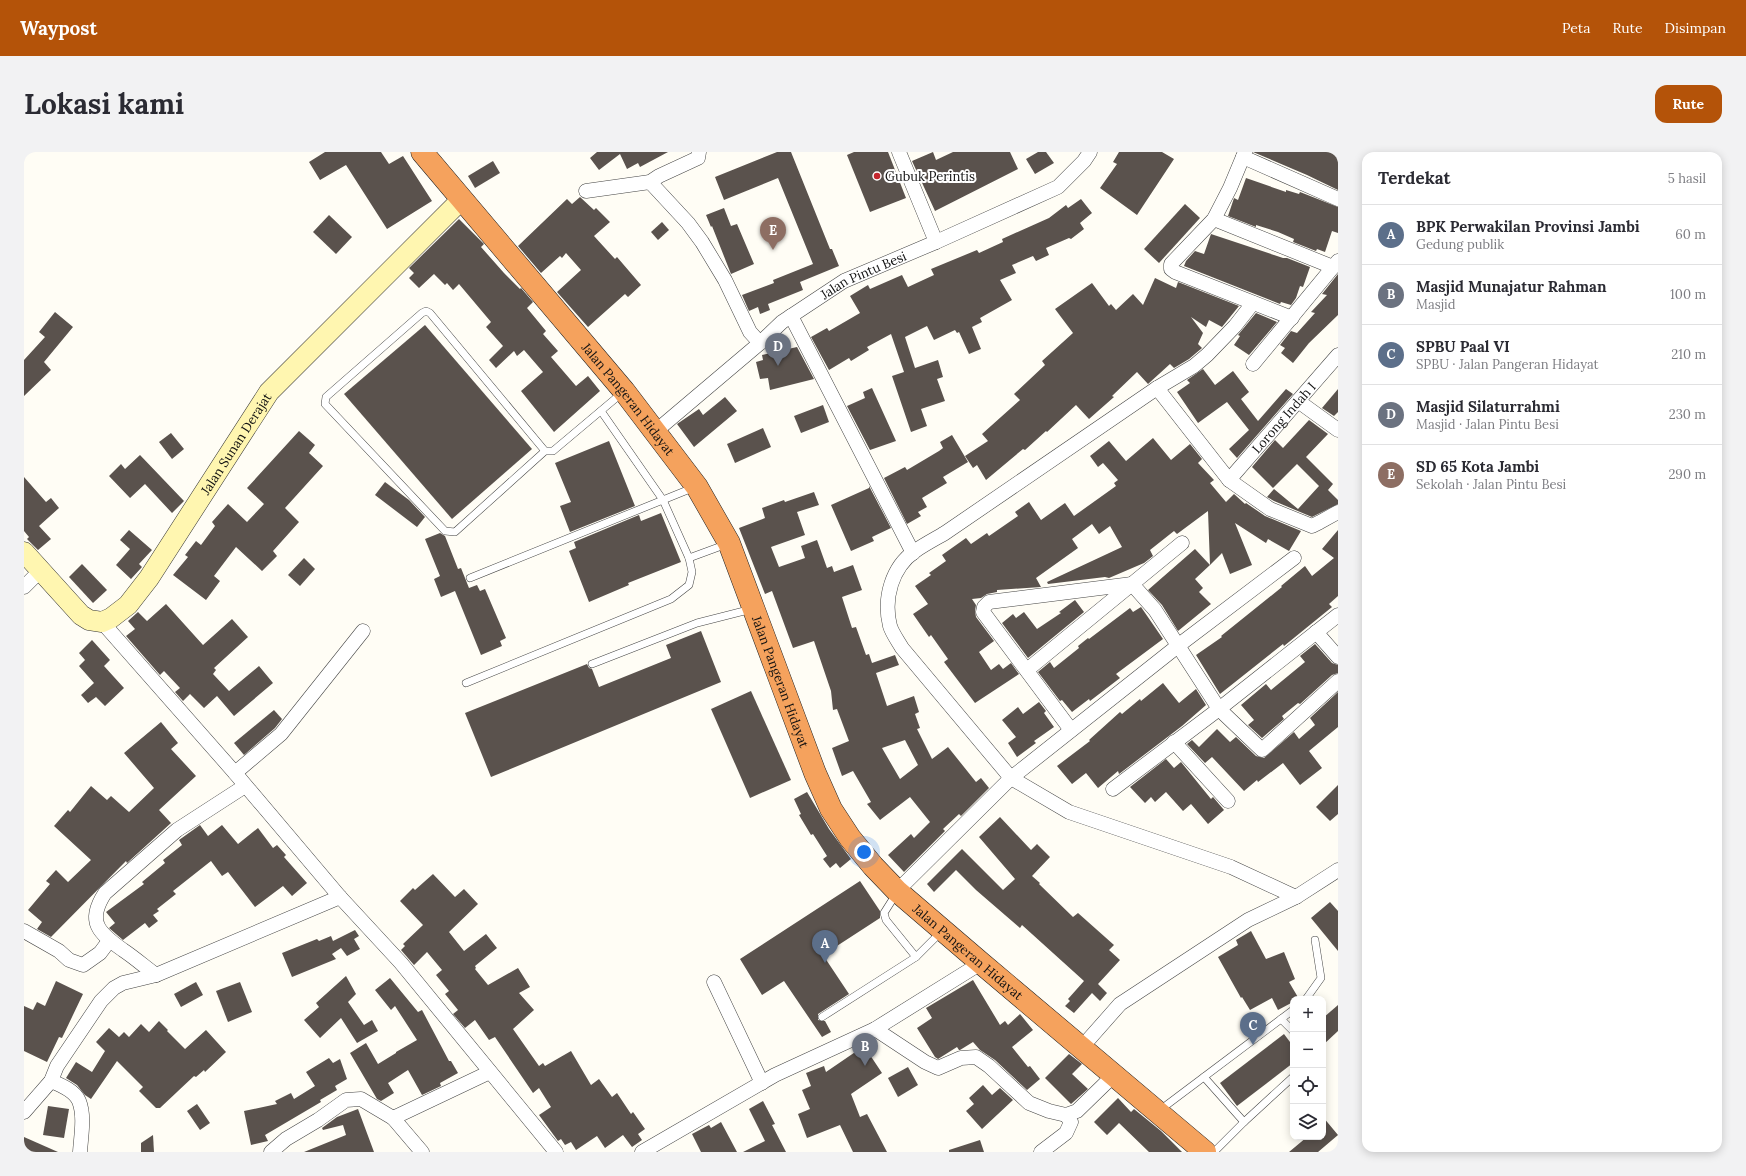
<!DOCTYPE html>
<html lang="id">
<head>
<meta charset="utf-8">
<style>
  body { margin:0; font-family:Lora,serif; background:#f2f2f3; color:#2b2b33 }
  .controls { position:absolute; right:12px; bottom:12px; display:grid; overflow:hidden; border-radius:8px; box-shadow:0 2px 10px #0003 }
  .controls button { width:36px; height:36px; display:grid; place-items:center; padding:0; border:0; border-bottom:1px solid #e1e1e2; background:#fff; color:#2b2b33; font:20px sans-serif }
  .you { position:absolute; left:840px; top:700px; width:14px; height:14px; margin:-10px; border:3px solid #fff; border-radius:50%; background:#1a73e8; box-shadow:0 0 0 6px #1a73e833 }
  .badge { display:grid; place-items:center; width:26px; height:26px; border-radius:50%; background:#b45309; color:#fff; font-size:13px; font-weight:700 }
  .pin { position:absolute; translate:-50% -33px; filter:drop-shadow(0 1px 2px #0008) }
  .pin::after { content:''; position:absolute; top:21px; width:14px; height:12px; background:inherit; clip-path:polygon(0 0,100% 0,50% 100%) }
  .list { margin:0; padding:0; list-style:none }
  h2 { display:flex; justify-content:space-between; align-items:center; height:52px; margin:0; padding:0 16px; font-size:17px }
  h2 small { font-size:13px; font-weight:400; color:#7c7c81 }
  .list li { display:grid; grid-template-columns:26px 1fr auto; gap:12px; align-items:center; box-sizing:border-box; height:60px; padding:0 16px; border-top:1px solid #e1e1e2 }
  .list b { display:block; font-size:15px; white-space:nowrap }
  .list p { margin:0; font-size:13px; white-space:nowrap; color:#7c7c81 }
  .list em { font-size:13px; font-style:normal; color:#7c7c81 }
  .icon { flex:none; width:22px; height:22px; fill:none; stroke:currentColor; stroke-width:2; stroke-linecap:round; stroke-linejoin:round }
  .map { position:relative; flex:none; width:1314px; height:1000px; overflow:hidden; border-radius:12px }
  header { display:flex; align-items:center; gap:24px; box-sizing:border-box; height:56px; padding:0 20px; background:#b45309; color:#fff }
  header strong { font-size:19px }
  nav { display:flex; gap:22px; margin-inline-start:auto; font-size:14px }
  .intro { display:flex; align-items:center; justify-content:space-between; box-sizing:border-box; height:96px; padding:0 24px }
  h1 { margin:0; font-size:28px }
  .button { padding:10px 18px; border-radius:12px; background:#b45309; color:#fff; font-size:14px; font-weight:700 }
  main { display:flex; gap:24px; padding:0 24px }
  aside { flex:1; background:#fff; border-radius:12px; box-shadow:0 2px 10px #0003 }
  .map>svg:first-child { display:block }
</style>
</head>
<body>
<header>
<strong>Waypost</strong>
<nav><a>Peta</a><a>Rute</a><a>Disimpan</a></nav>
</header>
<div class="intro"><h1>Lokasi kami</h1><a class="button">Rute</a></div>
<main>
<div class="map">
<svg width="1314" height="1000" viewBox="0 0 1314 1000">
  <rect width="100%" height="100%" fill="#fffdf5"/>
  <g fill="#5a524d" fill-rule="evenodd">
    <path d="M301 0H357L365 12 379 4 408 49 363 77 322 13 296 28 285 10Z"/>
    <path d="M573 0H644L616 15 614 11 603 17 596 2 575 18 566 6Z"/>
    <path d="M753 0H767L806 97H808L815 114 776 130 779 138 744 152 746 158 736 162 734 155 725 159 718 143 750 131 749 128 789 112 754 26 700 48 691 25Z"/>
    <path d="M830 0H864L882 46 846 60 823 3Z"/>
    <path d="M909 0 912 8 929 0H986L994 17 911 59 888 9Z"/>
    <path d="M1014 0H1022L1030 11 1011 22 1002 7Z"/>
    <path d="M1095 0H1138L1150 7 1113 63 1076 36 1093 12 1089 10Z"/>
    <path d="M1229 0H1314V38L1283 23Z"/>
    <path d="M469 9 476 21 451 36 444 24Z"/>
    <path d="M1222 26 1262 40V38L1275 42 1276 40 1314 55V81L1308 79 1301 100 1293 97 1292 99 1269 90 1270 87 1254 80 1232 73V75L1204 64 1210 46 1214 48Z"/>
    <path d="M556 45 570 58 572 56 586 70 570 84 591 107 593 105 617 133 604 145 601 142 564 175 533 140 557 118 542 101 538 106 536 104 517 121 494 94 543 47 548 52Z"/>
    <path d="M1057 47 1068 61 1056 71 1060 77 1047 87 1045 86 1022 96 1025 103 1012 109 1009 104 988 113 992 121 976 128 988 148 956 166 958 170 948 175 957 197 945 202 935 180 933 181 931 178 910 188 903 174 881 185 891 216 914 208 919 225 913 227 921 249 897 257 903 274 887 280 868 224 880 220 867 182 843 195 845 198 827 209 825 206 805 218 787 185 803 176 805 179 836 161 826 144 844 133 846 137 878 123 884 135 910 123 907 117 953 98 955 101 979 90 978 87 1025 66 1042 53 1044 56Z"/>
    <path d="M1161 52 1176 66 1135 111 1120 97Z"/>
    <path d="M700 56 707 74 713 72 730 112 707 122 688 74 687 75 682 63Z"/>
    <path d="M305 63 328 85 312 102 289 80Z"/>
    <path d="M435 67 460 92 457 95 480 121 496 137 497 136 509 150 503 156 522 179 519 182 534 199 527 205 552 234 564 224 576 239 530 280 497 239 519 220 500 198 493 204 490 199 472 216 465 208 479 194 462 175 467 170 435 132 429 138 423 131 421 133 410 122 395 136 385 126 390 121 385 116Z"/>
    <path d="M638 70 645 78 634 88 627 80Z"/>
    <path d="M1187 82 1259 106H1263L1286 115 1279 135 1276 134 1272 146 1267 153 1257 150 1256 152 1160 114 1162 109 1171 99 1180 102Z"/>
    <path d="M1314 122V163L1285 191 1269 211 1257 201 1261 196 1256 193 1267 179 1273 181 1291 161 1287 160 1303 143 1298 142Z"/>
    <path d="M1131 126 1152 136 1154 130 1215 154 1198 175 1185 168 1182 175 1167 165 1179 181 1174 192 1178 196 1165 207 1150 216 1146 212 1124 232 1113 220 1088 244 1090 245 1065 267 1052 253 1023 280 1022 279 1001 298 999 297 962 328 953 313 949 316 941 304 964 289 958 282 996 248 990 242 1021 213 1018 209 1049 181 1031 157 1068 131 1085 154 1087 152 1092 158 1109 142 1119 153Z"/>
    <path d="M31 160 49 175 20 210 27 218 0 244V208L21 185 15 180Z"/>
    <path d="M1232 161 1253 170 1225 203 1210 193 1216 184 1214 183Z"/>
    <path d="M401 173 508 297 428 367 320 242Z"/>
    <path d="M773 195 790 227 746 238 744 226 736 227 732 210 739 208 738 203Z"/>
    <path d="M1179 217 1191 233 1209 219 1225 240 1217 247 1234 269 1262 237 1269 242 1213 306 1205 297 1225 278 1203 250 1174 271 1153 240 1166 231 1163 228Z"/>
    <path d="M848 236 872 289 846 298 823 254 841 246 839 240Z"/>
    <path d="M1314 237V260L1310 264 1298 256Z"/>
    <path d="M701 245 713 259 670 295 653 272 675 257 679 263Z"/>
    <path d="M799 253 805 270 777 281 770 264Z"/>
    <path d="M1285 268 1304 282 1282 305 1309 332 1304 338 1314 348V352L1288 365 1250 349 1243 345 1250 337 1274 357 1295 334 1273 312 1249 336 1228 315 1251 288 1259 296Z"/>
    <path d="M739 276 747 295 711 311 703 292Z"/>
    <path d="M275 279 291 293 285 301 299 314 261 356 275 370 249 399 253 404 238 419 212 395 190 424 196 429 182 448 149 423 164 405 161 403 172 389 177 393 191 374 188 370 204 352 223 370 240 352 223 336Z"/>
    <path d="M147 281 160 297 148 307 135 290Z"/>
    <path d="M928 283 944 310 919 325 923 331 898 346 903 355 894 360 897 364 883 372 860 326 881 315 883 318 915 299 919 296 916 290Z"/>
    <path d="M1129 286 1147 308 1166 292 1178 307 1174 311 1190 328 1186 331 1202 350 1210 342 1221 352 1222 351 1241 364 1277 379 1265 399 1244 387 1242 391 1211 371 1228 413 1206 422 1198 401 1186 413 1184 359 1153 382 1150 379 1126 398 1129 404 1120 411 1085 426 1081 425 1024 432 1023 430 1098 395 1086 374 1075 382 1068 372 1048 387 1054 396 1012 426 1017 435 973 438V440L963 442 957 446 948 447 952 453 951 459 952 465 970 489 955 500 967 518 975 512 979 517 987 511 995 522 951 551 920 510 924 507 907 483 905 485 889 462 904 452 891 434 907 423 905 421 922 409 918 403 942 386 947 392 963 381 965 384 994 364 991 360 1005 350 1017 368 1041 351 1050 364 1092 334 1090 331 1094 328 1079 311 1074 315 1066 304 1085 289 1102 309Z"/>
    <path d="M585 289 611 354 546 380 536 354 547 350 531 311Z"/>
    <path d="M116 303 160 349 148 361 121 332 106 346 85 324 97 312 101 317Z"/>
    <path d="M0 325 22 350 27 346 35 356 15 374 27 387 14 398 3 387 5 385 0 379Z"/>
    <path d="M361 330 385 348 401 365 393 375 351 343Z"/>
    <path d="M845 334 867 376 848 385 850 389 827 399 807 353 845 336Z"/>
    <path d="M790 340 795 353 773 360 781 383 747 395 755 415 781 406 777 394 793 388 803 416 808 414 810 420 829 413 838 438 818 445 828 476 832 475 842 503 845 502 848 511 871 503 875 513 852 521 863 554 890 544 895 560 891 562 896 576 893 577 908 607 924 595 952 630 957 626 965 636 937 664 935 662 919 677 921 679 880 720 864 703 887 682 890 686 906 670 886 645 856 668 843 652 847 650 829 619 818 624 808 596 825 589 813 557 809 558 807 539 790 489 769 496 748 439 741 442 715 376 741 366 738 356 760 348 761 350ZM881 588 894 613 876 627 858 596Z"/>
    <path d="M637 361 657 410 604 431 605 433 565 450 545 399 552 396 550 390 615 363 617 369Z"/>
    <path d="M105 378 128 398 115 412 118 415 107 427 92 413 106 397 96 388Z"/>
    <path d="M1314 378V444L1305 452 1308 455 1260 494 1259 492 1196 542 1172 503 1198 485 1197 484 1258 435 1257 434 1281 414 1288 424 1310 406 1298 397Z"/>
    <path d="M416 381 421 384 434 417 437 416 445 436 453 433 456 439 461 437 482 486 476 489 478 494 457 503 431 439 417 445 410 427 416 424 401 387Z"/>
    <path d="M1171 397 1186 413 1171 427 1179 436 1175 440 1187 452 1154 479 1138 453 1124 438Z"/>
    <path d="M280 406 291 417 276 434 264 423Z"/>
    <path d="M58 412 83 438 69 451 45 425Z"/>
    <path d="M1051 448 1060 460 1004 506 978 471 989 462 992 466 1000 460 1013 477 1037 461 1035 460Z"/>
    <path d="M142 452 179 493 208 467 224 485 190 516 192 518 189 522 205 539 235 514 249 531 210 564 193 544 180 556 166 542 159 549 151 540 156 536 140 519 136 523 102 484 111 477 104 469 114 460 123 469Z"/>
    <path d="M1117 455 1139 487 1092 522 1096 526 1066 549 1065 547 1048 560 1038 548 1036 549 1014 520 1026 510 1030 516 1055 496 1054 494 1064 486 1065 487 1106 456 1109 460Z"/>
    <path d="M677 479 697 530 467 625 441 561 563 512 565 516 568 517 575 535 647 506 642 493Z"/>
    <path d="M68 488 86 508 80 514 100 536 81 554 72 545 64 551 57 543 70 531 55 514 61 508 55 501Z"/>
    <path d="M1291 492 1308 511 1314 513V521L1308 523 1276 552 1274 551 1258 564 1260 567 1238 586 1224 573 1230 568 1217 553 1242 532 1247 538 1281 510 1276 504Z"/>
    <path d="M1139 531 1155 551 1172 537 1182 553 1158 574 1095 622 1094 619 1074 636 1062 621 1048 632 1033 614 1066 589 1065 588 1096 560 1098 562 1116 547 1117 549Z"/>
    <path d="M727 539 767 628 726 646 687 557Z"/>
    <path d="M1314 540V575L1285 599 1298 616 1276 633 1259 611 1234 630 1233 628 1220 639 1188 605 1181 611 1163 592 1168 588 1175 595 1193 577 1206 590 1212 585 1232 604 1240 606 1270 580 1275 587 1291 573 1286 566Z"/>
    <path d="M1015 550 1022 559 1020 561 1030 575 1010 589 1012 591 993 605 984 591 992 585 978 568 994 555 999 562Z"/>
    <path d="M250 558 258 567 251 576 220 603 210 591Z"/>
    <path d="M137 570 154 591 147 597 172 624 135 658 147 671 103 711 102 709 27 785 13 777 18 770 4 758 26 732 22 729 32 718 44 730 67 708 30 674 44 658 46 660 67 634 83 648 87 644 105 660 130 636 100 601Z"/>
    <path d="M1142 607 1150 616 1157 610 1187 647 1189 645 1200 658 1184 672 1167 652 1159 659 1142 640 1131 650 1127 645 1121 651 1106 635Z"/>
    <path d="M1314 633V662L1306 669 1292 655Z"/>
    <path d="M783 640 805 677 827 707 816 716 812 711 806 716 799 707 803 704 789 682 787 683 775 663 777 662 770 647Z"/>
    <path d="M976 665 1007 698 1013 692 1026 705 1008 724 1016 731 1015 732 1049 765 1054 761 1090 793 1085 798 1096 808 1074 832 1083 841 1076 849 1068 841 1050 861 1041 854 1046 849 1044 847 1060 829 998 773 996 776 952 738 932 718 910 740 903 732 938 697 979 738 991 727 955 685Z"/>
    <path d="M176 673 184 684 198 673 214 692 234 676 249 696 253 693 262 703 260 705 283 731 268 744 259 734 231 755 204 720 198 724 187 709 149 739 152 742 133 757 135 759 129 763 134 769 125 776 121 771 99 788 85 776 91 771 82 760 120 732 118 730 141 711 139 708 158 693 155 688Z"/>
    <path d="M409 722 431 745 440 737 454 752 425 780 440 799 462 782 473 796 451 814 452 816 451 817 464 833 494 816 506 835 495 841 510 858 489 877 515 914 519 911 521 914 547 899 567 933 575 927 588 945 593 941 607 962 609 960 621 977 614 982 618 988 608 995 599 983 581 996 573 984 552 998 547 990 541 993 537 987 534 989 515 963 527 955 515 936 509 941 471 885 465 888 451 868 441 876 429 862 434 858 421 842 425 839 412 823 418 818 403 800 390 813 377 798 381 794 379 792 399 773 376 749 389 736 391 738Z"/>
    <path d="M836 729 856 759V766L799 803 825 842 794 862V868L801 869 807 880 798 885 760 829 738 843 716 807Z"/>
    <path d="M1306 750 1314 759V799L1287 766Z"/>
    <path d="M331 778 335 784 330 787 336 797 323 804 317 796 308 802 312 807 268 825 258 801 293 787 295 789 307 784 309 789Z"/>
    <path d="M1227 779 1242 807 1260 800 1271 827 1265 830 1275 847H1269V850L1254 858 1248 846 1226 858 1218 845 1217 846 1194 805 1214 793 1212 788Z"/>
    <path d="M322 824 332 842 324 850 340 873 348 868 354 879 333 891 317 866 296 886 280 868 295 855 292 851Z"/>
    <path d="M366 826 394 860 398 858 425 909H427L434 921 416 931 417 934 398 943 384 918 364 931 370 941 357 949 353 947 326 901 342 891 354 912 372 901V900L393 888 371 854 367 858 351 838Z"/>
    <path d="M949 828 976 873 981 869 984 873 996 862 1009 878 988 895 1004 915 1006 914 1016 927 1003 938 971 908 956 898 949 890 936 898H935L933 895 914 907 911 905 893 876 908 866 902 856Z"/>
    <path d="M32 829 59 842 38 886 35 885 23 910 0 899V854L9 858 13 850 21 854Z"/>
    <path d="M172 830 179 843 157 855 150 842Z"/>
    <path d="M216 830 228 860 204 870 192 839Z"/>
    <path d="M1314 853V879L1299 893V866Z"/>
    <path d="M135 869 144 878 143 879 161 897 182 878 202 900 181 920 180 918 172 925 170 924 136 956H132L115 939 119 935 93 909 67 947 61 943 53 933 42 926 52 910 68 920 81 899 72 890 85 876 95 885 100 880 105 885 117 872 125 880Z"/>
    <path d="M1260 882 1269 894V911L1213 954 1196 931Z"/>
    <path d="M840 894 858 921 827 942 836 965 843 962 863 1000H829L816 973 783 986 774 962 786 957 778 938 787 934 782 921 800 914 802 920Z"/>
    <path d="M1045 902 1058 912 1048 922 1064 937 1047 952 1021 926Z"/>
    <path d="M305 906 309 911 316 907 323 927 311 934 313 938 296 948 297 950 241 983 244 989 227 993 220 959 253 952 251 949 267 941 270 947 291 934 282 920Z"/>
    <path d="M884 915 894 933 874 945 864 926Z"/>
    <path d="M959 933 968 943 976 936 989 948 958 977 942 959 950 952 945 946Z"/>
    <path d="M1094 946 1107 960 1110 957 1137 979 1158 1000H1125L1095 971 1083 983 1070 970Z"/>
    <path d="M739 949 751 972 748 973 762 1000H719L741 989 725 957Z"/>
    <path d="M173 952 186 971 176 978 163 959Z"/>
    <path d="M24 954 45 957 40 986 19 983Z"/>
    <path d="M334 957 350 1000H280L322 983 319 973 299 978 298 976 313 965Z"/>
    <path d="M1299 965 1314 983 1294 1000H1265L1283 985H1299Z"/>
    <path d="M697 970 713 1000H677L668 982 685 973 687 976Z"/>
    <path d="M129 983 130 1000H117V991Z"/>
    <path d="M0 985 34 1000H0Z"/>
    <path d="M956 988 960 1000H925V998Z"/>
  </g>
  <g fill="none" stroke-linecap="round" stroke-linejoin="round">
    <g stroke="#444" stroke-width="8">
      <g id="lane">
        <path d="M521 299 406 161 402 159 398 161 302 245 301 252 421 379 431 380 521 299H529L598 241"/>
        <path d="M665 406 703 392"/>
        <path d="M446 426 671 335"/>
        <path d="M568 512 673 471 728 457"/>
        <path d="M442 531 647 447 665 433 668 420 665 406 639 348 577 259"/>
        <path d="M872 742 860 761 862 768 892 805"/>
        <path d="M1282 847 1297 826 1291 788"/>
        <path d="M798 865 892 805 917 780"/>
        <path d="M1257 867 1269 879"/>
        <path d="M1180 925 1220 970"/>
        <path d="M1136 958 1269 858"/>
        <path d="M1190 1000 1220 970 1269 925"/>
      </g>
    </g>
    <g stroke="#444" stroke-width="15">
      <g id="street">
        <path d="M875 0 912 90"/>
        <path d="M1221 0 1206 36 1190 67 1147 112V117L1151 120 1268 166"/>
        <path d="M1219 5 1314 47"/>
        <path d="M626 30 664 71 678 90 701 128 726 180 736 191"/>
        <path d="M562 39 626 30 635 24 674 6 675 0"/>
        <path d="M1190 67 1309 115"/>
        <path d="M1229 151 1211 174 1183 203 1170 214 1133 236 921 381C911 387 901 392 891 399 868 415 859 446 866 474 868 481 874 489 878 496L987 626 1045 660 1207 715 1272 745"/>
        <path d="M767 164 889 401"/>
        <path d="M1229 212 1314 109"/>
        <path d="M1133 236 1205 328 1246 357 1288 374 1296 370 1314 360"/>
        <path d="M1274 249 1314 278"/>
        <path id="s1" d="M632 279 736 191 758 170 820 129 912 90 1034 35 1060 9 1066 0"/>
        <path id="s2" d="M1205 328 1314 203"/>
        <path d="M1108 432 1131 458 1195 557 1238 598 1314 529"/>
        <path d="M0 435 16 419"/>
        <path d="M78 470 211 621 316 745 377 811 532 1000"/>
        <path d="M1292 480 1314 505"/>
        <path d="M1003 518 1158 391"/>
        <path d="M1047 578 959 460 960 455 965 450 1108 432"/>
        <path d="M1150 590 1204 649"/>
        <path d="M211 621 257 582 339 479"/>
        <path d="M1089 637 1195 557 1314 463"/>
        <path d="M873 739 987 626 1155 493 1270 406"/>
        <path d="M0 779 35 799 45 808 59 813 76 801 85 789"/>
        <path d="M132 823C121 815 111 806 99 798 75 781 62 770 81 741L153 678 221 634"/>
        <path d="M690 830 738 931"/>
        <path d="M851 877 901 910 914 916 937 906 952 905 965 914 1005 951 1025 959 1042 963 1053 959 1090 923"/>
        <path d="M1058 895 1096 852 1224 768 1272 745 1314 718"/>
        <path d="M27 929C37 933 51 939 55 949 61 964 57 984 56 1000"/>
        <path d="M0 960 27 929 33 914 77 849 90 836 99 831 132 823 316 745"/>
        <path d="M369 966 398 1000"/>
        <path d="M247 1000 262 987 294 968 322 948 337 947 369 966 466 920"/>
        <path d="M618 1000 751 923 851 877 957 811"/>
        <path d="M1017 1000 1042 981 1047 970 1042 963"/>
      </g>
    </g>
    <g stroke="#333" stroke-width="21">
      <g id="secondary">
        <path id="s3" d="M0 400 57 463 65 468 78 470 87 466 104 453 125 426 245 240 437 48"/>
      </g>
    </g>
    <g stroke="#222" stroke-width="23">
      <g id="highway">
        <path id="s4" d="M398 0 600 239 673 335 705 391 791 621 807 657 826 686 849 714 873 739 957 811 1181 1000"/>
      </g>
    </g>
    <use href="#lane" stroke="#fff" stroke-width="7"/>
    <use href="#street" stroke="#fff" stroke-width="14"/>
    <use href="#secondary" stroke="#fff6b0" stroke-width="20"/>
    <use href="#highway" stroke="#f5a25d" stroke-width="22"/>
  </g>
  <circle fill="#c4262e" stroke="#fff" stroke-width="1.5" cx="853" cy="24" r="4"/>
  <g text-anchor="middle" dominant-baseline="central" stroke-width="4" stroke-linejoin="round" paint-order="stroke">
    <g font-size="13" fill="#111" stroke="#fff" text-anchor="start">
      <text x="861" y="24">Gubuk Perintis</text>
    </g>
    <g font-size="13" fill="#111" stroke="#fff">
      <text stroke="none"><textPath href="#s1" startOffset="261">Jalan Pintu Besi</textPath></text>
      <text stroke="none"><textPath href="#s4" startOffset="322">Jalan Pangeran Hidayat</textPath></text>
      <text stroke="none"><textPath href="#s2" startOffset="83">Lorong Indah I</textPath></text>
      <text stroke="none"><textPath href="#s3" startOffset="333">Jalan Sunan Derajat</textPath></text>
      <text stroke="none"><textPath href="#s4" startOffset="646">Jalan Pangeran Hidayat</textPath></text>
      <text stroke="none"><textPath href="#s4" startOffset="982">Jalan Pangeran Hidayat</textPath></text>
    </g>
  </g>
</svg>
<div class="controls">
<button>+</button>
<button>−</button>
<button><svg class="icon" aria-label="locate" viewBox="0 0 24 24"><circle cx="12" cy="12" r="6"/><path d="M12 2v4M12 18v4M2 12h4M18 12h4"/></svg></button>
<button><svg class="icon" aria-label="layers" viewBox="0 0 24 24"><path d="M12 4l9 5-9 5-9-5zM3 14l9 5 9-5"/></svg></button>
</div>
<div class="you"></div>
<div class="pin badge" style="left:801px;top:811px;background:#5c6f8a">A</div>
<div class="pin badge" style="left:841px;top:914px;background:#6b7280">B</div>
<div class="pin badge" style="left:1229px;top:893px;background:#5c6f8a">C</div>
<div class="pin badge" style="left:754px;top:214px;background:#6b7280">D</div>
<div class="pin badge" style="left:749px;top:98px;background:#8d6e63">E</div>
</div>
<aside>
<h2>Terdekat<small>5 hasil</small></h2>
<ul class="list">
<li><span class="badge" style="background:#5c6f8a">A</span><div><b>BPK Perwakilan Provinsi Jambi</b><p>Gedung publik</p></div><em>60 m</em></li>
<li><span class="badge" style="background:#6b7280">B</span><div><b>Masjid Munajatur Rahman</b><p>Masjid</p></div><em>100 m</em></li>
<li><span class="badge" style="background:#5c6f8a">C</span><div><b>SPBU Paal VI</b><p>SPBU · Jalan Pangeran Hidayat</p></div><em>210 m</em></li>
<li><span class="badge" style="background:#6b7280">D</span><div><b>Masjid Silaturrahmi</b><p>Masjid · Jalan Pintu Besi</p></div><em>230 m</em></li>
<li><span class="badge" style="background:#8d6e63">E</span><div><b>SD 65 Kota Jambi</b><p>Sekolah · Jalan Pintu Besi</p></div><em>290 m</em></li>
</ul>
</aside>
</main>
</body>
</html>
